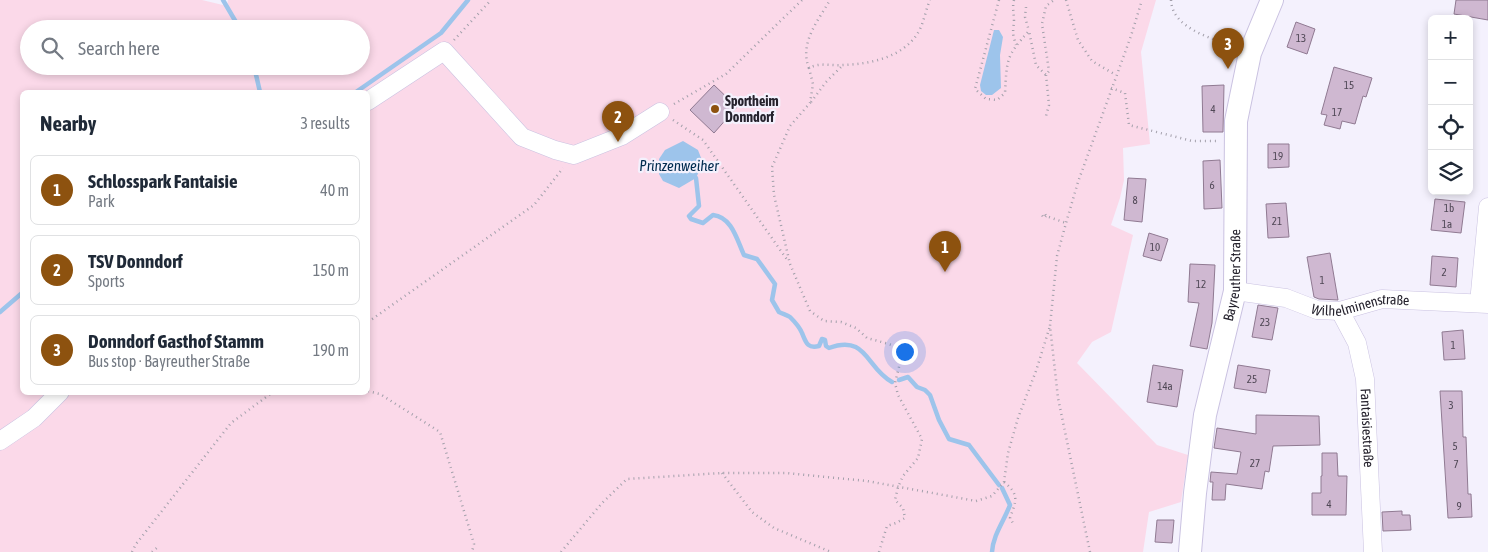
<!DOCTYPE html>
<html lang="en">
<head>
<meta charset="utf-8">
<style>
  body { margin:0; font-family:"Asap Condensed",sans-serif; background:#f6f6f7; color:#1f2937 }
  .controls { position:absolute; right:15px; top:15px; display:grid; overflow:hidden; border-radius:8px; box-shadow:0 2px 8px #0003 }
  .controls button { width:45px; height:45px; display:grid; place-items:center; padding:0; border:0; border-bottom:1px solid #e0e1e3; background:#fff; color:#1f2937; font:25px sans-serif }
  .you { position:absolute; left:904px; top:351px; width:18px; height:18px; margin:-12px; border:4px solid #fff; border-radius:50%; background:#1a73e8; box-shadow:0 0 0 8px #1a73e833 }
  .badge { display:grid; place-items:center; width:32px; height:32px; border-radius:50%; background:#8d520f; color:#fff; font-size:16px; font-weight:700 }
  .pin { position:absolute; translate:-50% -41px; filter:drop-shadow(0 1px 2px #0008) }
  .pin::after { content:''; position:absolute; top:26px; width:18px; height:15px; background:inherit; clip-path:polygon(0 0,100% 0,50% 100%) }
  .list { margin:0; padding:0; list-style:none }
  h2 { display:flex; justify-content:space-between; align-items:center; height:65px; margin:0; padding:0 20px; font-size:21px }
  h2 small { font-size:16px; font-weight:400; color:#747a83 }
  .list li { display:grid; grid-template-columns:32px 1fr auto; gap:15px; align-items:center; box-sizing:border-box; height:70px; margin:0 10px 10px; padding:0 10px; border:1px solid #e0e1e3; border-radius:8px }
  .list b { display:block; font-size:19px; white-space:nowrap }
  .list p { margin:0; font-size:16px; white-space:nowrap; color:#747a83 }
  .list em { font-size:16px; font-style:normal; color:#747a83 }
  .icon { flex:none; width:28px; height:28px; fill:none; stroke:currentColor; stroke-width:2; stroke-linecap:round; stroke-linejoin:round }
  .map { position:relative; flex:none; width:1488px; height:552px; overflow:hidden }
  .search { position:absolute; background:#fff; box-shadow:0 2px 8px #0003; left:20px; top:20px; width:350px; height:55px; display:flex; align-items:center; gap:12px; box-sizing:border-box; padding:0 18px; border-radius:28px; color:#747a83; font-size:19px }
  .panel { position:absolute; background:#fff; box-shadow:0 2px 8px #0003; left:20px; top:90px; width:350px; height:305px; border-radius:8px }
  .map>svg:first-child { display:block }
</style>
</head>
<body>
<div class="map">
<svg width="1488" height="552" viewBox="0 0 1488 552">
  <rect width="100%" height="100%" fill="#f4f1fd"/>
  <path fill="#fbd9e9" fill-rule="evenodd" d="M0 0H202L227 6 228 0H1156L1141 52 1150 144 1123 148 1124 180 1120 198 1111 225 1133 235 1111 332 1092 342 1077 363 1157 445 1188 455 1181 502 1149 512 1143 552H0ZM29 29H361V66H29ZM22 92H368V392H22Z"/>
  <g fill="#9dc4eb">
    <path d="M994 30H999L1003 37 1000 55 1001 88 992 95H986L981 91 980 85Z"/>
    <path d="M683 141 698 150 703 163 696 178 679 188 663 181 659 174V159L665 150Z"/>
  </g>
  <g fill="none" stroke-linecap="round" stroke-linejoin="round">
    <g stroke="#9dc4eb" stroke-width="4.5">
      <path d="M223 0 240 29"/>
      <path d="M254 66 260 92"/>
      <path d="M356 92 441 33 468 0"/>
      <path d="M696 178 699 206 689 216 691 219 703 223 713 215C732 217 737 240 744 255L757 259 775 284 772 300 779 312C783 314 787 315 790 317 794 321 800 328 802 333 806 342 807 349 819 346L822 339 825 340 826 346 829 348C867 334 866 368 892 382"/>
      <path d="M0 312 22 293"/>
      <path d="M899 380 908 377 917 387 925 390 930 395 939 420 949 439 969 445 999 485"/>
      <path d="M992 552C993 535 1004 521 1010 505L1002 488"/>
    </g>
  </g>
  <g fill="#cfb8d1" stroke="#907a92">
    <path d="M1456 0H1488V20L1454 14Z"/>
    <path d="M1296 22 1315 29 1307 54 1287 47Z"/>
    <path d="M1334 67 1372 78 1366 97 1363 96 1355 124 1342 121 1340 129 1324 125 1327 115 1321 114Z"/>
    <path d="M714 85 737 107 714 133 690 110Z"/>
    <path d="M1224 85 1223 132H1203L1202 86Z"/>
    <path d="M1268 144H1289V167L1268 168Z"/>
    <path d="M1220 160 1222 208 1204 209 1203 161Z"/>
    <path d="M1128 178 1146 179 1142 222 1124 220Z"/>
    <path d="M1435 199 1465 202 1461 233 1431 230Z"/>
    <path d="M1286 203 1289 237 1268 238 1266 204Z"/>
    <path d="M1149 233 1168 239 1161 261 1143 256Z"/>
    <path d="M1330 253 1338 300 1319 299 1314 297 1307 257Z"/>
    <path d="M1432 256 1458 258 1456 287 1430 285Z"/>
    <path d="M1190 264 1215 265 1212 323 1207 349 1190 346 1199 303 1188 302Z"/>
    <path d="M1258 305 1278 308 1272 340 1252 337Z"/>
    <path d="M1463 330 1465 359 1444 360 1442 332Z"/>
    <path d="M1153 365 1183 370 1177 407 1147 402Z"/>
    <path d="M1238 365 1270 370 1266 393 1234 388Z"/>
    <path d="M1440 391H1462L1463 437H1466L1468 494H1471L1472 517 1448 518Z"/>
    <path d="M1256 415 1319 416 1320 445 1273 446 1269 472 1265 471 1262 489 1226 484 1225 500H1212L1213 482H1210L1211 472 1237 474 1241 452 1214 448 1217 428 1256 434Z"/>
    <path d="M1322 453H1337L1338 476H1347L1346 515H1312V493H1321V476H1322Z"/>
    <path d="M1402 511V515H1410L1411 530 1383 531 1382 512Z"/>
    <path d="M1157 520H1174L1172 543 1155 542Z"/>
  </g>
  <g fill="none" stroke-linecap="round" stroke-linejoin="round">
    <g stroke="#cac2e1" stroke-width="19">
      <g id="minor">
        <path d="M368 101 444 51 522 137 555 150 574 155 622 136 660 112"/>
        <path id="s1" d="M1235 291 1286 298 1317 310 1340 311 1382 299 1488 304"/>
        <path d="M1479 303 1488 207"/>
        <path id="s2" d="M1340 311 1357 343 1365 379 1373 552"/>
        <path d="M0 441 34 418 60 392"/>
      </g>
    </g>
    <g stroke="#cac2e1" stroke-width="24">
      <g id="major">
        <path id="s3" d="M1190 552 1195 493 1205 415 1235 291 1236 121 1250 53 1272 0"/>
      </g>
    </g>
    <g stroke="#a3a0ab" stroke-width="2.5" stroke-dasharray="1 4" stroke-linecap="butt">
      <path d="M999 0 975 89 986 99 997 100 1005 93C1007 59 1006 56 1029 31L1036 65 1046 75 1049 71 1042 24 1046 6 1054 0"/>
      <path d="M1014 0C1012 8 1014 13 1014 21 1013 33 1012 32 1016 45"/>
      <path d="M1066 0 1078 40 1092 61 1116 75"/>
      <path d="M1171 0C1172 28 1211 38 1232 46"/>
      <path d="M1026 7 1025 17 1029 31"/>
      <path d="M454 40 491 0"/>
      <path d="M809 68C799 43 818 21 830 0"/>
      <path d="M1046 75 1049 105 1046 116"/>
      <path d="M1111 88 1125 93 1129 125 1192 141H1219"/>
      <path d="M811 102 826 82 843 65"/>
      <path d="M674 104 726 74 802 0"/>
      <path d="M673 120 703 140 788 261"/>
      <path d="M1046 216 1044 218 1042 215 1045 214 1046 216 1066 223"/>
      <path d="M368 322 534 205 563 168"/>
      <path d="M368 391 380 394 440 432 474 544 472 552"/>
      <path d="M722 473 752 512 774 528 831 552"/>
      <path d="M1004 482C1020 495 1016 501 1010 518L1014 525"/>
      <path d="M132 552 136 544 231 423 273 392"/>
      <path d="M152 552 159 546"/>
      <path d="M561 552 602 503 627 479 722 473H786L867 481 976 501 992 496 1004 482 1008 453 1018 418 1036 371 1050 326"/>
      <path d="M879 552 887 526 896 523 905 518 903 508 895 500 898 487 903 476 918 458 922 439 898 395 895 383 900 363 901 349 889 344 867 338 856 328 841 322 824 321 810 311 790 264 774 195 772 167 790 126 810 103 813 84 809 68C820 62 831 66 843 65 871 64 906 57 920 29 924 21 926 9 930 0"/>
      <path d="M1090 552 1058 398 1050 326 1057 256 1066 223 1078 182 1131 36 1142 0"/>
    </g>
    <use href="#minor" stroke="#fff" stroke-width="18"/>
    <use href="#major" stroke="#fff" stroke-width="22"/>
  </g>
  <circle fill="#8d520f" stroke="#f4f1fd" stroke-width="2" cx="715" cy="109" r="5"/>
  <g text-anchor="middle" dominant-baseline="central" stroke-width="4.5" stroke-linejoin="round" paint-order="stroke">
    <g font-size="11" fill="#504856">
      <text x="1301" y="38">13</text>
      <text x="1349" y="85">15</text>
      <text x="1213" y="109">4</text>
      <text x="1337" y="112">17</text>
      <text x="1278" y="156">19</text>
      <text x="1212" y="185">6</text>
      <text x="1135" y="200">8</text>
      <text x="1449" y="208">1b</text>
      <text x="1277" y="221">21</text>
      <text x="1447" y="224">1a</text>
      <text x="1155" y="247">10</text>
      <text x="1444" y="272">2</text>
      <text x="1322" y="280">1</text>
      <text x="1201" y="284">12</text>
      <text x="1265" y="322">23</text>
      <text x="1453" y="345">1</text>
      <text x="1252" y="379">25</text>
      <text x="1165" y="386">14a</text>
      <text x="1451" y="405">3</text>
      <text x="1455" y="446">5</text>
      <text x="1255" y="463">27</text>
      <text x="1456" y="464">7</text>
      <text x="1329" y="504">4</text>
      <text x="1459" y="506">9</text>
    </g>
    <g font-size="14" font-weight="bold" fill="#25222d" stroke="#f4f1fd" text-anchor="start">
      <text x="725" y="101">Sportheim<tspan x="725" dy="16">Donndorf</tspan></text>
    </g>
    <g font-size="14" fill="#25222d" stroke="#f4f1fd">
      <text stroke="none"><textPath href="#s3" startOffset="281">Bayreuther Straße</textPath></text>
      <text stroke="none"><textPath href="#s1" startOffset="129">Wilhelminenstraße</textPath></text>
      <text stroke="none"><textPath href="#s2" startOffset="122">Fantaisiestraße</textPath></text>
    </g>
    <g font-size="15" font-style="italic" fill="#002b4e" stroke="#f4f1fd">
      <text x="679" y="165">Prinzenweiher</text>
    </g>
  </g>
</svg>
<div class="controls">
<button>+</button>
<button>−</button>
<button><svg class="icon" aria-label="locate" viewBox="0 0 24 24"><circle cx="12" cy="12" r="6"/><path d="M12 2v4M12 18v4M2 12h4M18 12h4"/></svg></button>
<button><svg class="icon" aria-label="layers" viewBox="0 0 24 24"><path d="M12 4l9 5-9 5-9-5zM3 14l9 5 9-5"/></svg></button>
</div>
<div class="you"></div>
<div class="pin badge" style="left:945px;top:272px">1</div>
<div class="pin badge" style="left:618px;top:142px">2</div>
<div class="pin badge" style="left:1228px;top:69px">3</div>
<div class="search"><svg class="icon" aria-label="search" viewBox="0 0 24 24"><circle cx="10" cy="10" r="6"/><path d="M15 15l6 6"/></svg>Search here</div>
<section class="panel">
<h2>Nearby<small>3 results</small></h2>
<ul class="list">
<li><span class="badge">1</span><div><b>Schlosspark Fantaisie</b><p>Park</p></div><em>40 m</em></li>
<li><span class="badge">2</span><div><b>TSV Donndorf</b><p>Sports</p></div><em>150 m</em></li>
<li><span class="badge">3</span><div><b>Donndorf Gasthof Stamm</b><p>Bus stop · Bayreuther Straße</p></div><em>190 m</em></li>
</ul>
</section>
</div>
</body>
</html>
